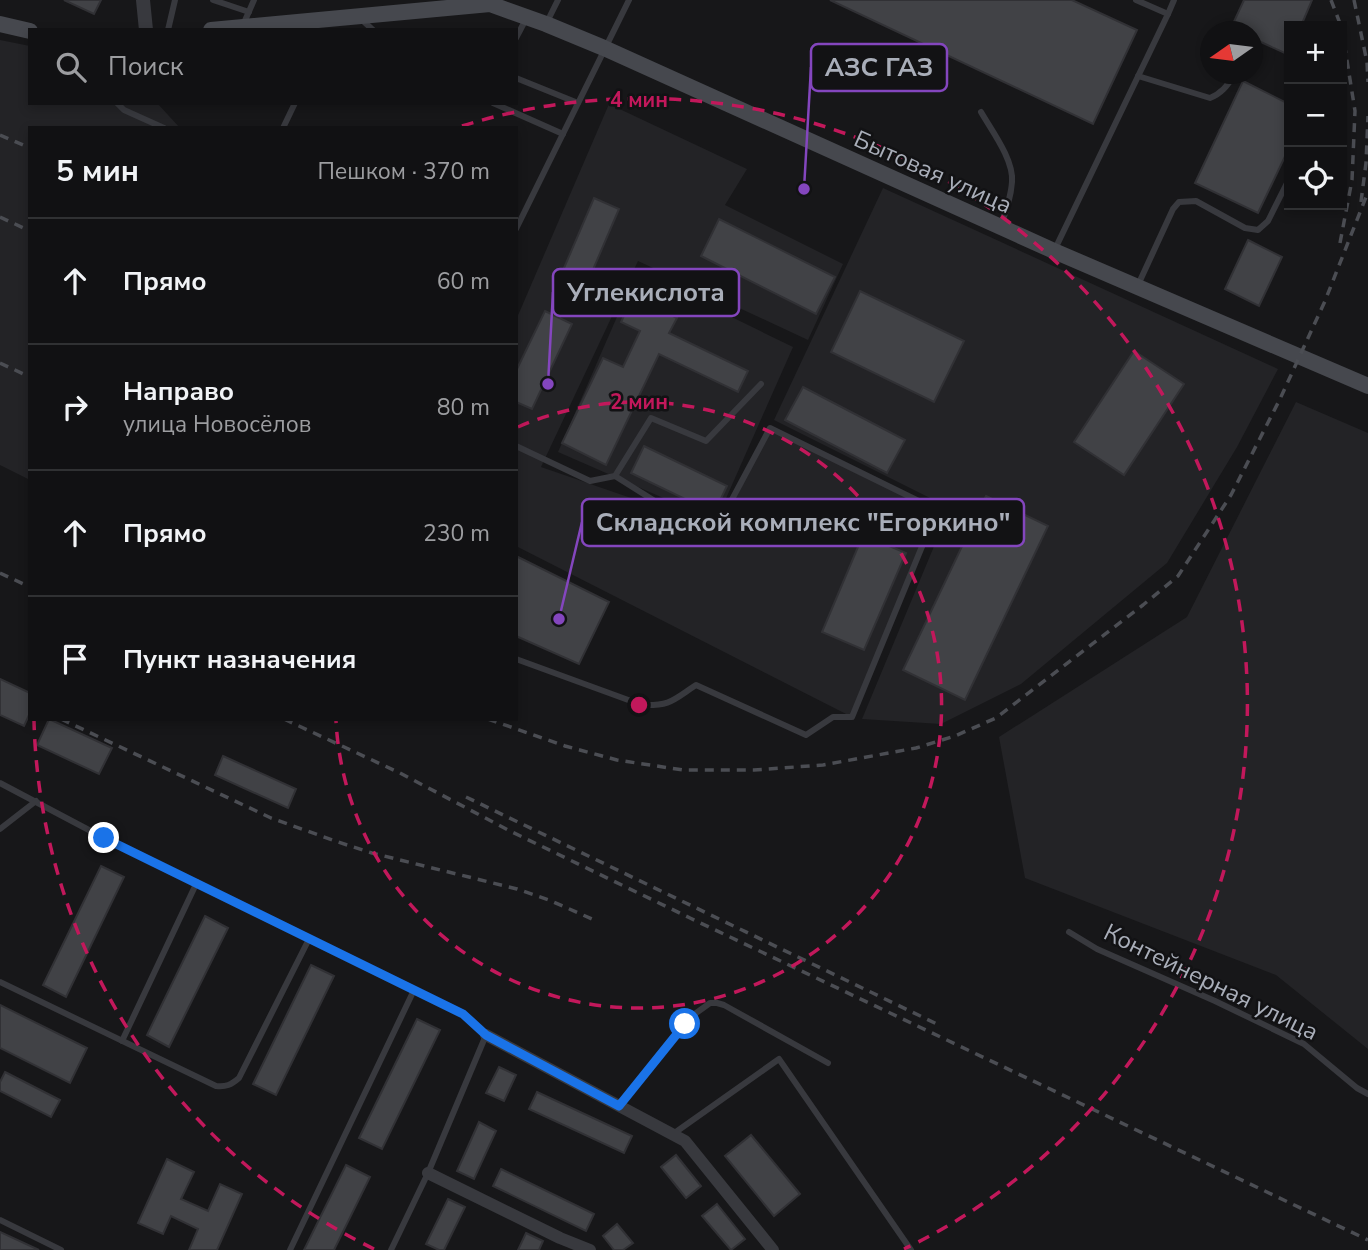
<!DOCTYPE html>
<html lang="ru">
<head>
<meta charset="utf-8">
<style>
  body { margin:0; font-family:"Nunito Sans",sans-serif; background:#1a1a1c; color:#f1f3f6 }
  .controls { position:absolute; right:21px; top:21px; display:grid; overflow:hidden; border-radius:0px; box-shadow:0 4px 10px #0003 }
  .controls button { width:63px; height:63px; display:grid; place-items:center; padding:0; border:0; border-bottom:2px solid #303133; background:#111113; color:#f1f3f6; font:35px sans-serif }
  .compass { position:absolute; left:1200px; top:21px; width:63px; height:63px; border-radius:50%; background:#111113; box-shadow:0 4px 10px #0003; rotate:256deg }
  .stop { position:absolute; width:21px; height:21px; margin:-16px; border:5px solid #1a73e8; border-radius:50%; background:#fff }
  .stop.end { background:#1a73e8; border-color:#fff; box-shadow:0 2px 7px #0008 }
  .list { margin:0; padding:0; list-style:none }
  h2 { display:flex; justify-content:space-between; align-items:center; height:91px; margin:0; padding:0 28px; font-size:30px }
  h2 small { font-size:23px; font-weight:400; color:#9c9da0 }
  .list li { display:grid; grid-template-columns:46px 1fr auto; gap:21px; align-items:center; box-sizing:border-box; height:126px; padding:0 28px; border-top:2px solid #303133 }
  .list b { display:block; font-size:26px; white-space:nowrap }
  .list p { margin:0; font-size:23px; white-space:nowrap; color:#9c9da0 }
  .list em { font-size:23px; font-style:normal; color:#9c9da0 }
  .icon { flex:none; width:38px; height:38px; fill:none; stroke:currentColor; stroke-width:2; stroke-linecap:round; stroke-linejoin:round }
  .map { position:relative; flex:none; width:1368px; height:1250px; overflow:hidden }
  .search { position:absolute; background:#111113; box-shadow:0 4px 10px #0003; left:28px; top:28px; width:490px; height:77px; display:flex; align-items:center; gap:18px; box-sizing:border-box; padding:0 24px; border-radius:0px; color:#9c9da0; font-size:26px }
  .panel { position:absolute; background:#111113; box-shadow:0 4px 10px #0003; left:28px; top:126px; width:490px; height:595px; border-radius:0px }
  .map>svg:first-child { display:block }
</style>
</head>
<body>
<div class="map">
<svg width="1368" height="1250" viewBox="0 0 1368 1250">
  <rect width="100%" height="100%" fill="#171719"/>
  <g fill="#232326">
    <path d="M0 40 30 46V103H157L180 128H30V480L0 465Z"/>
    <path d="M609 104 747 169 725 205 843 264 808 340 638 261 541 467 721 529 770 428 937 510 852 717 516 546V320Z"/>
    <path d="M883 188 1278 369 1237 447 1167 563 1021 684 941 724 862 719 950 508 774 420Z"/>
    <path d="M637 271 793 347 716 521 558 452Z"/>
    <path d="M1296 402 1368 433V1049L1276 975 1025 878 999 737 1187 617Z"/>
  </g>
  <g fill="#414246" stroke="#313135" stroke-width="2">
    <path d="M64 0H101L94 14Z"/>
    <path d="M830 0H1072L1137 30 1093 124Z"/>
    <path d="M1244 0H1312L1301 26H1289V55L1252 38V32H1239L1231 28Z"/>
    <path d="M1243 81 1289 104V148L1258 213 1195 183Z"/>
    <path d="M594 198 619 209 583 293 558 282Z"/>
    <path d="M719 219 835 277 816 314 701 256Z"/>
    <path d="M1248 240 1282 257 1259 306 1225 289Z"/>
    <path d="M860 291 964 341 934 402 831 352Z"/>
    <path d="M633 297 677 318 669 333 748 371 738 392 659 354 606 465 562 443 603 358 623 367 640 331 621 322Z"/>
    <path d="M545 311 572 324 532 409 516 402V371Z"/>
    <path d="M1134 351 1184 384 1124 475 1074 442Z"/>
    <path d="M803 387 905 440 887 473 785 420Z"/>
    <path d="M644 446 727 486 714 513 631 473Z"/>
    <path d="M986 496 1048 526 965 700 903 670Z"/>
    <path d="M863 535 906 553 864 650 822 632Z"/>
    <path d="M516 556 609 602 579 664 516 636Z"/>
    <path d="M0 679 30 693V713L24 726 0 715Z"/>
    <path d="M49 719 112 748 99 774 37 745Z"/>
    <path d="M223 756 296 789 288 808 215 775Z"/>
    <path d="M101 866 124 877 66 997 43 985Z"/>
    <path d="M205 916 228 928 169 1047 147 1035Z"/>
    <path d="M311 965 334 976 276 1095 253 1084Z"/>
    <path d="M0 1005 87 1048 70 1083 0 1048Z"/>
    <path d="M417 1019 440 1030 382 1149 359 1138Z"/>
    <path d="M499 1067 516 1075 504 1101 486 1093Z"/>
    <path d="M5 1072 60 1100 51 1117 0 1091V1082Z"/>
    <path d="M537 1092 632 1136 624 1153 529 1109Z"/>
    <path d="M479 1122 496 1131 474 1179 457 1171Z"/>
    <path d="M751 1135 800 1194 774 1216 725 1156Z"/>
    <path d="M676 1155 701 1186 686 1198 661 1167Z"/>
    <path d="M167 1159 194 1172 181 1199 208 1211 220 1184 242 1194 217 1250H189L198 1229 171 1216 163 1234 138 1223Z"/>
    <path d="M346 1165 370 1177 334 1250H304Z"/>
    <path d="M501 1169 594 1214 586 1231 493 1186Z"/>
    <path d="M448 1199 465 1207 444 1250H439L426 1244Z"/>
    <path d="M717 1204 745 1239 731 1250 702 1216Z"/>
    <path d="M617 1224 633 1243 623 1250H614L603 1236Z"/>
    <path d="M0 1232 39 1250H0Z"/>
    <path d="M526 1233 543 1241 539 1250H518Z"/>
  </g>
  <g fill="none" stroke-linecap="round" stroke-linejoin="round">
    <g stroke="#38393e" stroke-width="6">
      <path d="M213 0 249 12"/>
      <path d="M1168 14 1174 0"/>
      <path d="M361 19 373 30"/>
      <path d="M547 22 558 0"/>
      <path d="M243 25 254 0"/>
      <path d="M168 30 175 0"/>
      <path d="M516 38 526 19"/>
      <path d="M1138 76 1210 98C1223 93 1228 84 1235 74"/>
      <path d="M516 78 578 103"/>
      <path d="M117 103 124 110 164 128"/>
      <path d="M493 103 563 134"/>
      <path d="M981 112C992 131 1014 160 1012 182 1011 197 1006 211 1001 225"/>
      <path d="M283 128 295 103"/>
      <path d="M516 229 629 0"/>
      <path d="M1055 249 1168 14 1136 0"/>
      <path d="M1138 285 1173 209 1179 202 1196 201 1245 228 1258 230 1268 221 1289 179"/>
      <path d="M516 446 590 481 615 476 651 418 706 441 761 384"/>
      <path d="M516 659 642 705C671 706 673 700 696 685L806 735 833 717H852L937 510 770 428 712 537 615 476"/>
      <path d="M0 783 104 838 463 1014 486 1035 428 1173 391 1250"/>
      <path d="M0 829 36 801"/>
      <path d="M1069 932 1097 949 1215 1001 1304 1044 1357 1088 1368 1094"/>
      <path d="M0 982 216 1086C226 1087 231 1085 239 1078L309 939"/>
      <path d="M122 1041 197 882"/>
      <path d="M619 1106 692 1016 710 1003H717L724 1005 828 1063"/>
      <path d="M673 1134 779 1059 911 1250"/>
      <path d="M0 1220 61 1250"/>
      <path d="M290 1250 414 990"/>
    </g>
    <g stroke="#38393e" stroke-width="12">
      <path d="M486 1035 685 1141 773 1250"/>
      <path d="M428 1173 560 1238 590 1250"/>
    </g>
    <path stroke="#38393e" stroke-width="14" d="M143 0 146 30"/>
    <g stroke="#46484e" stroke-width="16">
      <path d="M0 24 30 31"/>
      <path d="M211 30 490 4 546 24 604 48 1054 251 1368 386"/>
    </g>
    <g stroke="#4b4d53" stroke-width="3.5" stroke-dasharray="9 7" stroke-linecap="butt">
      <path d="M1331 0 1341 26"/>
      <path d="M1354 0 1367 62 1368 82"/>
      <path d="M0 135 30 148"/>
      <path d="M1361 202 1366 163 1368 116"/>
      <path d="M0 217 30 231"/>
      <path d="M1340 243 1352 180 1355 111 1342 29"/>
      <path d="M0 363 30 377"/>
      <path d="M0 573 30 587"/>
      <path d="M61 719 271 818 338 842 372 853 517 889 549 900 592 919"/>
      <path d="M284 719 400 773 510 831 690 918 1368 1240"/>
      <path d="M488 719 565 746 617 760 683 770H754L823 765 916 748 955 736 996 718 1143 605 1178 576 1231 495 1280 399 1325 301 1368 192"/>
      <path d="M466 797 939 1025"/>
    </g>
  </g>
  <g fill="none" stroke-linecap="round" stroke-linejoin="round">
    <path stroke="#1a73e8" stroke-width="9" d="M104 838 463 1014 486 1035 619 1106 685 1024"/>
  </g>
  <g fill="none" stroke="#c2185b" stroke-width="3.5" stroke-dasharray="12 9">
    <path d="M518 427A303 303 0 1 1 336 721"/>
    <path d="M374 1249A605 605 0 0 1 34 721M462 126A605 605 0 0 1 904 1249"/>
  </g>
  <g text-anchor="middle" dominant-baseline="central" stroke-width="5" stroke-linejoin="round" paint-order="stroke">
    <g font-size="24" fill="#a9aeb9" stroke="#121214">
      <text transform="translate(933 172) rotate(24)">Бытовая улица</text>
      <text transform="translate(1211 982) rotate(26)">Контейнерная улица</text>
    </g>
  </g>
  <circle cx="639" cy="705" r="10" fill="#c2185b" stroke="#121214" stroke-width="3.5"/>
  <g font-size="21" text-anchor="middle" font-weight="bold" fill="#c2185b" stroke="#121214" stroke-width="5" stroke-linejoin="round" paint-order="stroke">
    <text x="639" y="107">4 мин</text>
    <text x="639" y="409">2 мин</text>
  </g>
  <path fill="none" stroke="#8446be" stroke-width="2.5" d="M804 189L811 67M548 384L553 292M559 619L582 522"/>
  <g fill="#8446be" stroke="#121214" stroke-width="2.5">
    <circle cx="804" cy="189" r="7"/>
    <circle cx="548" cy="384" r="7"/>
    <circle cx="559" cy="619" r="7"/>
  </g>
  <g fill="#121214" stroke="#8446be" stroke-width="2.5">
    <rect x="811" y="44" width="136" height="47" rx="7"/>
    <rect x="553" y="269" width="186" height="47" rx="7"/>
    <rect x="582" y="499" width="442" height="47" rx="7"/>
  </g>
  <g font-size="26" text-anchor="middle" font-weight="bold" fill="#a9aeb9">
    <text x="879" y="76">АЗС ГАЗ</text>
    <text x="646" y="301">Углекислота</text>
    <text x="803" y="531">Складской комплекс "Егоркино"</text>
  </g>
</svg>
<div class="controls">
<button>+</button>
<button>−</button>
<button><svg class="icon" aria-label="locate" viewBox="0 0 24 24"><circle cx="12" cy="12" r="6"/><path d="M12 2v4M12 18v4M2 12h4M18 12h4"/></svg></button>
</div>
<svg class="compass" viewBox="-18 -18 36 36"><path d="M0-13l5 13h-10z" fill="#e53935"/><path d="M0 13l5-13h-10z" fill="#9c9da0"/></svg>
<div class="stop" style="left:685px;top:1024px"></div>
<div class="stop end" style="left:104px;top:838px"></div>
<div class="search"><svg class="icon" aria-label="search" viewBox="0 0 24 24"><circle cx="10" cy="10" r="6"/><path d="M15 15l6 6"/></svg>Поиск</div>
<section class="panel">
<h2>5 мин<small>Пешком · 370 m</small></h2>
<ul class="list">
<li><svg class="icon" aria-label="ahead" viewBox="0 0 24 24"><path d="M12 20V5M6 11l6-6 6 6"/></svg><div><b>Прямо</b></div><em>60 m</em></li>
<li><svg class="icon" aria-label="right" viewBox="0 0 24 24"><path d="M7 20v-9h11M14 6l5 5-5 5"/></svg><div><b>Направо</b><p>улица Новосёлов</p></div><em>80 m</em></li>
<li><svg class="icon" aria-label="ahead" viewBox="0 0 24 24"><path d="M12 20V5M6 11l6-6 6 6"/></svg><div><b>Прямо</b></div><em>230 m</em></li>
<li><svg class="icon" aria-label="arrive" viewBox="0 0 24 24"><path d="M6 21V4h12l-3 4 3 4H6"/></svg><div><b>Пункт назначения</b></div></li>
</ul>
</section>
</div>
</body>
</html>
